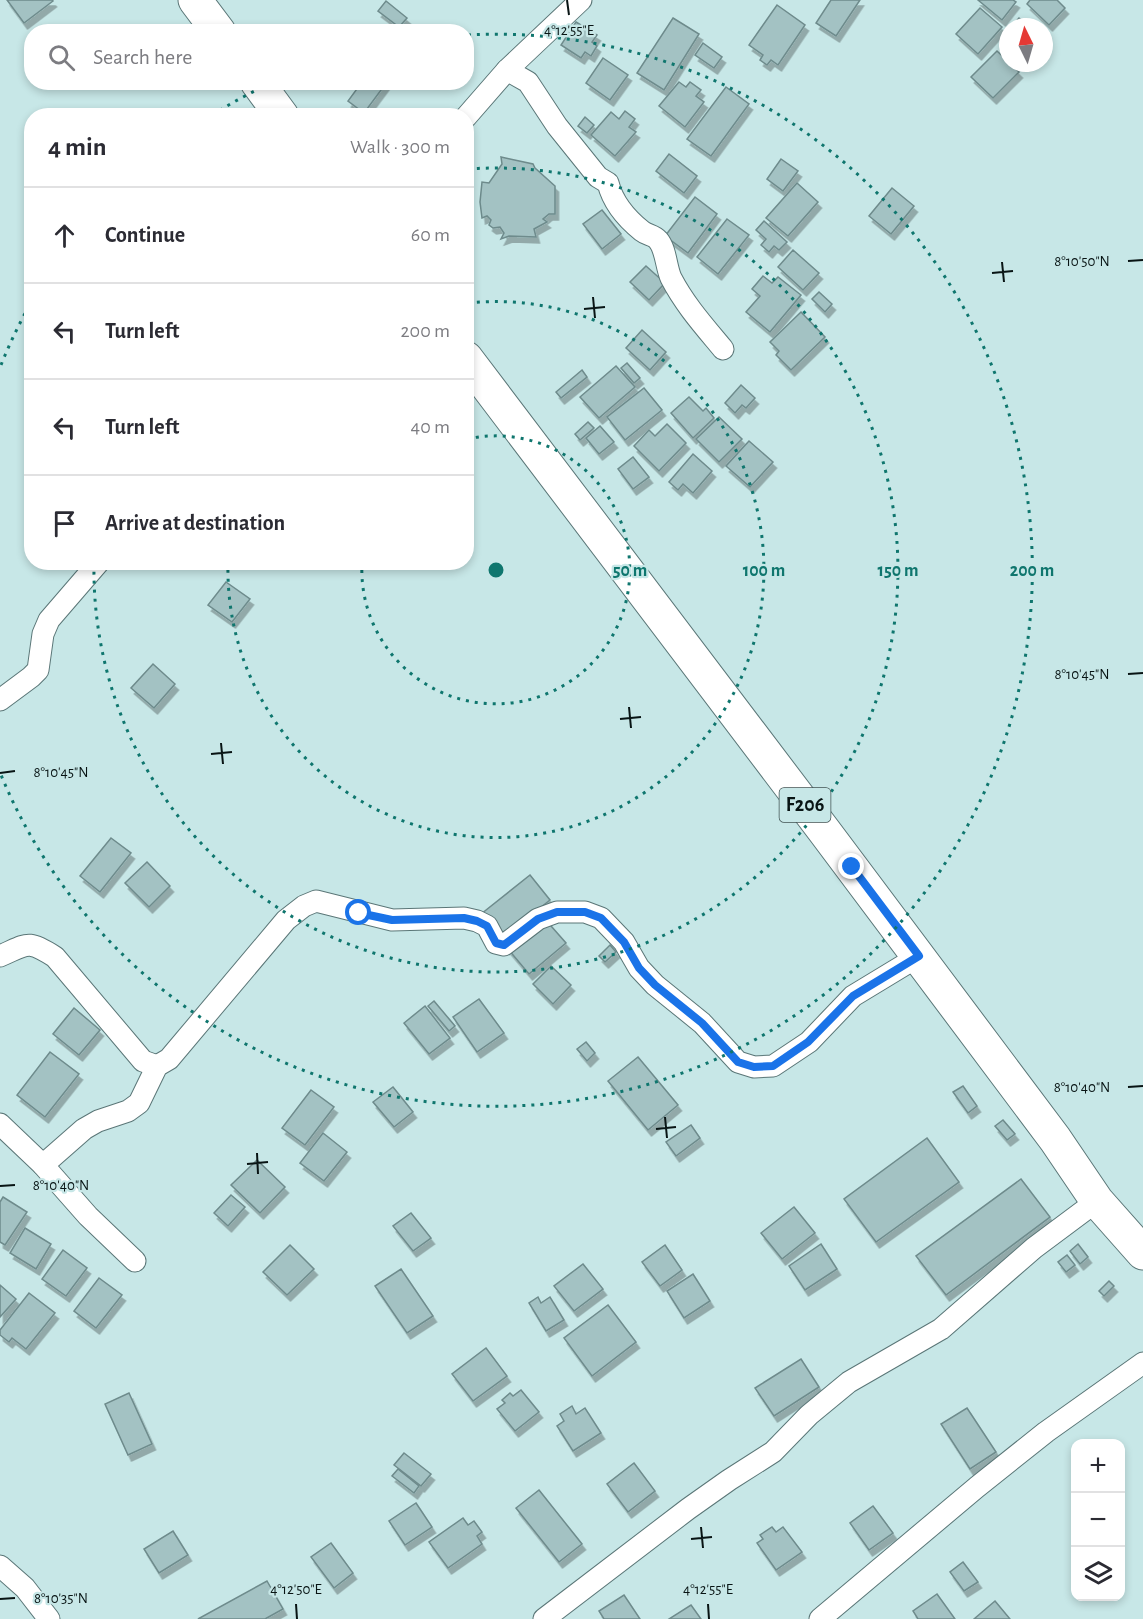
<!DOCTYPE html>
<html lang="en">
<head>
<meta charset="utf-8">
<style>
  body { margin:0; font-family:"Alegreya Sans",sans-serif; background:#f2f2f3; color:#2b2b33 }
  .controls { position:absolute; right:18px; bottom:18px; display:grid; overflow:hidden; border-radius:12px; box-shadow:0 3px 9px #0003 }
  .controls button { width:54px; height:54px; display:grid; place-items:center; padding:0; border:0; border-bottom:2px solid #e1e1e2; background:#fff; color:#2b2b33; font:30px sans-serif }
  .compass { position:absolute; left:999px; top:18px; width:54px; height:54px; border-radius:50%; background:#fff; box-shadow:0 3px 9px #0003; rotate:355deg }
  .stop { position:absolute; width:18px; height:18px; margin:-14px; border:4px solid #1a73e8; border-radius:50%; background:#fff }
  .stop.end { background:#1a73e8; border-color:#fff; box-shadow:0 2px 6px #0008 }
  .list { margin:0; padding:0; list-style:none }
  h2 { display:flex; justify-content:space-between; align-items:center; height:78px; margin:0; padding:0 24px; font-size:26px }
  h2 small { font-size:20px; font-weight:400; color:#7c7c81 }
  .list li { display:grid; grid-template-columns:39px 1fr auto; gap:18px; align-items:center; box-sizing:border-box; height:96px; padding:0 24px; border-top:2px solid #e1e1e2 }
  .list b { display:block; font-size:22px; white-space:nowrap }
  .list em { font-size:20px; font-style:normal; color:#7c7c81 }
  .icon { flex:none; width:33px; height:33px; fill:none; stroke:currentColor; stroke-width:2; stroke-linecap:round; stroke-linejoin:round }
  .map { position:relative; flex:none; width:1143px; height:1619px; overflow:hidden }
  .search { position:absolute; background:#fff; box-shadow:0 3px 9px #0003; left:24px; top:24px; width:450px; height:66px; display:flex; align-items:center; gap:15px; box-sizing:border-box; padding:0 21px; border-radius:24px; color:#7c7c81; font-size:22px }
  .panel { position:absolute; background:#fff; box-shadow:0 3px 9px #0003; left:24px; top:108px; width:450px; height:462px; border-radius:24px }
  .map>svg:first-child { display:block }
</style>
</head>
<body>
<div class="map">
<svg width="1143" height="1619" viewBox="0 0 1143 1619">
  <defs>
    <filter id="shadow"><feDropShadow dx="3.5" dy="6" stdDeviation="0" flood-color="#0004"/></filter>
  </defs>
  <rect width="100%" height="100%" fill="#c7e7e7"/>
  <g fill="#a3c2c3" stroke="#6e8b8c" stroke-width="1.5" filter="url(#shadow)">
    <path d="M7 0H52L53 1 24 23Z"/>
    <path d="M831 0H860L836 36 816 23Z"/>
    <path d="M978 0H1013L1016 2 1002 20Z"/>
    <path d="M1030 0H1057L1065 8 1049 25 1027 4Z"/>
    <path d="M386 1 407 18 399 27 378 11Z"/>
    <path d="M777 5 805 25 778 65 771 60 767 65 760 60 763 55 749 45Z"/>
    <path d="M980 8 1002 27 978 54 956 34Z"/>
    <path d="M673 18 699 34 664 90 637 73Z"/>
    <path d="M1019 18 1030 27H1011Z"/>
    <path d="M576 22 597 35 592 42 597 46 591 56 585 52 581 58 561 45Z"/>
    <path d="M703 43 722 57 714 68 695 55Z"/>
    <path d="M997 51 1019 72 993 98 971 77Z"/>
    <path d="M603 58 628 75 610 100 586 83Z"/>
    <path d="M362 82H387L364 113 348 101Z"/>
    <path d="M679 82 686 87 690 82 701 90 696 96 704 102 685 127 659 106Z"/>
    <path d="M726 87 749 104 711 156 687 139Z"/>
    <path d="M625 111 635 119 629 127 636 132 615 156 591 135 611 112 619 119Z"/>
    <path d="M585 117 594 125 587 133 578 126Z"/>
    <path d="M669 154 697 176 684 193 656 171Z"/>
    <path d="M501 157 533 164 535 168 555 186V214H549L543 219 547 222 534 229 536 237 509 236 501 239 504 233 500 227 493 228 489 225 491 220 487 216 482 218 480 202 482 182 489 183 502 164Z"/>
    <path d="M781 159 798 171 783 191 767 179Z"/>
    <path d="M797 183 818 202 788 236 766 218Z"/>
    <path d="M892 188 914 206 891 234 869 216Z"/>
    <path d="M695 197 717 214 688 253 665 236Z"/>
    <path d="M602 210 621 234 602 249 583 224Z"/>
    <path d="M727 219 749 235 718 274 697 257Z"/>
    <path d="M764 221 787 242 779 250 774 246 769 252 761 245 766 239 756 230Z"/>
    <path d="M793 250 819 273 803 290 778 267Z"/>
    <path d="M646 266 665 283 649 300 630 282Z"/>
    <path d="M763 276 772 283 778 277 801 295 770 332 746 312 760 296 752 289Z"/>
    <path d="M819 292 832 304 825 312 812 299Z"/>
    <path d="M801 312 825 337 791 370 776 355 779 351 770 342Z"/>
    <path d="M642 330 666 352 650 370 626 348Z"/>
    <path d="M627 363 640 378 634 383 621 368Z"/>
    <path d="M616 366 635 387 599 418 580 397Z"/>
    <path d="M582 370 587 377 561 398 556 392Z"/>
    <path d="M741 385 755 398 746 408 742 405 735 413 725 403Z"/>
    <path d="M644 388 662 410 625 440 607 417Z"/>
    <path d="M689 397 703 411 706 408 714 418 693 438 671 413Z"/>
    <path d="M719 417 742 439 719 462 696 439Z"/>
    <path d="M588 422 594 428 580 440 575 434Z"/>
    <path d="M667 424 686 443 659 471 634 446 649 430 655 436Z"/>
    <path d="M600 426 614 442 599 454 586 438Z"/>
    <path d="M749 441 773 462 750 487 726 466Z"/>
    <path d="M693 454 712 471 693 493 683 484 678 490 669 482Z"/>
    <path d="M633 457 649 477 633 489 618 469Z"/>
    <path d="M226 582 250 599 232 622 208 605Z"/>
    <path d="M153 664 175 684 154 708 131 688Z"/>
    <path d="M111 838 131 853 100 892 80 876Z"/>
    <path d="M147 862 170 886 149 907 125 883Z"/>
    <path d="M530 875 550 900 501 939 481 914Z"/>
    <path d="M544 918 566 943 529 974 508 949Z"/>
    <path d="M610 945 616 952 605 962 599 956Z"/>
    <path d="M551 966 571 985 553 1004 533 984Z"/>
    <path d="M479 999 504 1033 477 1052 453 1017Z"/>
    <path d="M434 1001 455 1026 449 1031 428 1006Z"/>
    <path d="M425 1006 450 1038 429 1054 404 1023Z"/>
    <path d="M74 1008 100 1030 79 1055 53 1034Z"/>
    <path d="M586 1042 595 1053 587 1061 577 1049Z"/>
    <path d="M50 1052 79 1074 45 1117 17 1095Z"/>
    <path d="M638 1057 678 1105 648 1130 608 1081Z"/>
    <path d="M963 1086 977 1106 968 1113 953 1092Z"/>
    <path d="M393 1087 413 1112 394 1127 373 1102Z"/>
    <path d="M311 1090 334 1107 305 1145 282 1128Z"/>
    <path d="M1003 1120 1015 1134 1007 1140 995 1126Z"/>
    <path d="M691 1125 700 1138 676 1156 666 1142Z"/>
    <path d="M323 1133 347 1152 324 1181 300 1163Z"/>
    <path d="M927 1138 959 1182 876 1242 844 1199Z"/>
    <path d="M257 1160 285 1187 260 1213 231 1185Z"/>
    <path d="M1021 1179 1050 1217 946 1295 916 1256Z"/>
    <path d="M231 1195 245 1207 228 1226 214 1213Z"/>
    <path d="M3 1197 27 1212 5 1245 0 1242V1202Z"/>
    <path d="M794 1207 815 1233 782 1259 761 1233Z"/>
    <path d="M411 1213 431 1238 413 1251 393 1226Z"/>
    <path d="M25 1228 51 1244 36 1269 10 1253Z"/>
    <path d="M821 1244 837 1269 805 1290 789 1266Z"/>
    <path d="M1078 1244 1088 1257 1080 1264 1070 1251Z"/>
    <path d="M290 1245 314 1269 287 1295 263 1272Z"/>
    <path d="M665 1245 682 1270 660 1286 642 1262Z"/>
    <path d="M63 1250 87 1268 66 1296 42 1279Z"/>
    <path d="M1067 1255 1075 1265 1066 1272 1058 1262Z"/>
    <path d="M583 1264 603 1289 574 1311 554 1286Z"/>
    <path d="M401 1269 433 1316 407 1333 375 1286Z"/>
    <path d="M693 1274 710 1301 684 1318 667 1291Z"/>
    <path d="M99 1278 122 1295 96 1328 74 1311Z"/>
    <path d="M1109 1281 1114 1286 1104 1296 1099 1291Z"/>
    <path d="M0 1285 16 1299 0 1317Z"/>
    <path d="M29 1293 55 1313 26 1349 12 1338 9 1342 0 1335V1330Z"/>
    <path d="M538 1297 541 1303 550 1297 564 1320 546 1331 529 1303Z"/>
    <path d="M608 1305 636 1342 592 1376 564 1338Z"/>
    <path d="M486 1348 507 1376 473 1401 452 1374Z"/>
    <path d="M801 1359 819 1387 774 1416 755 1388Z"/>
    <path d="M521 1390 539 1412 515 1431 497 1409 505 1403 502 1400 510 1393 513 1396Z"/>
    <path d="M129 1393 152 1444 128 1455 105 1404Z"/>
    <path d="M572 1406 576 1414 585 1408 601 1433 573 1451 557 1426 564 1421 560 1414Z"/>
    <path d="M967 1408 996 1452 970 1469 941 1424Z"/>
    <path d="M404 1453 431 1474 421 1486 394 1465Z"/>
    <path d="M634 1463 655 1491 628 1512 607 1484Z"/>
    <path d="M398 1469 419 1486 414 1493 392 1476Z"/>
    <path d="M539 1490 582 1544 559 1562 516 1508Z"/>
    <path d="M416 1503 432 1527 405 1545 389 1521Z"/>
    <path d="M873 1506 893 1533 869 1550 850 1523Z"/>
    <path d="M463 1518 468 1525 474 1521 482 1532 477 1536 482 1544 448 1568 429 1542Z"/>
    <path d="M772 1527 776 1532 783 1527 802 1552 776 1570 757 1543 763 1539 760 1535Z"/>
    <path d="M173 1531 188 1555 159 1573 144 1549Z"/>
    <path d="M331 1543 353 1573 334 1588 311 1557Z"/>
    <path d="M963 1562 978 1582 964 1591 950 1572Z"/>
    <path d="M267 1581 283 1609 265 1619H198Z"/>
    <path d="M937 1594 955 1619H918L913 1611Z"/>
    <path d="M624 1595 640 1619H604L599 1611Z"/>
    <path d="M995 1601 1010 1619H974Z"/>
    <path d="M691 1605 701 1619H669Z"/>
  </g>
  <g fill="none" stroke-linecap="round" stroke-linejoin="round">
    <g stroke="#5a7677" stroke-width="23">
      <g id="street">
        <path d="M507 70 528 82 557 126 598 177 608 183C613 203 627 219 642 231 647 235 654 235 658 240 666 249 666 267 671 278 685 305 704 326 723 349"/>
        <path d="M466 117 507 70 581 0"/>
        <path d="M0 700 31 677 38 670 43 634 49 620 99 562"/>
        <path d="M0 956C28 944 27 939 55 957L143 1061 157 1066"/>
        <path d="M0 1124 43 1165 84 1129 98 1121 128 1111 139 1103 157 1066 169 1059 286 920 304 906 316 901 392 920 464 918 477 921 487 926 496 943 504 945 538 919 557 912H585L601 918 624 942 639 968 655 985 702 1023 738 1062 754 1067 773 1066 809 1042 853 996 919 956"/>
        <path d="M43 1165 88 1216 135 1261"/>
        <path d="M0 1566 25 1588 49 1619"/>
        <path d="M544 1619 688 1509 729 1480 773 1452 809 1415 849 1382 941 1329 1034 1248 1097 1201"/>
        <path d="M820 1619 977 1487 1046 1432 1143 1363"/>
      </g>
    </g>
    <g stroke="#5a7677" stroke-width="35">
      <g id="primary">
        <path d="M195 0 219 32"/>
        <path d="M257 82 282 116"/>
        <path d="M466 358 825 832 1055 1139 1097 1201 1143 1253"/>
      </g>
    </g>
    <use href="#street" stroke="#fff" stroke-width="21"/>
    <use href="#primary" stroke="#fff" stroke-width="33"/>
  </g>
  <g fill="none" stroke-linecap="round" stroke-linejoin="round">
    <path stroke="#1a73e8" stroke-width="8" d="M359 913 392 920 464 918 477 921 487 926 496 943 504 945 538 919 557 912H585L601 918 624 942 639 968 655 985 702 1023 738 1062 754 1067 773 1066 808 1042 853 996 919 956 852 867"/>
  </g>
  <path fill="none" stroke="#081414" stroke-width="2" d="M567 0 569 15M1128 261 1143 260M1002 262 1004 282M992 273 1013 271M593 297 595 318M584 309 605 307M1128 674 1143 673M629 707 631 728M620 719 641 717M221 743 223 764M211 754 232 752M0 773 15 771M1128 1087 1143 1086M665 1117 667 1138M656 1129 676 1127M257 1153 258 1174M247 1164 268 1162M0 1186 15 1185M701 1527 703 1548M691 1539 712 1537M0 1599 15 1598M296 1604 297 1619M708 1604 709 1619"/>
  <g fill="none" stroke="#0f766e" stroke-width="3" stroke-dasharray="3 6">
    <path d="M467 439A134 134 0 1 1 362 563"/>
    <path d="M468 303A268 268 0 1 1 228 563"/>
    <path d="M468 169A402 402 0 1 1 94 563"/>
    <path d="M1 365A536 536 0 0 1 29 306M212 115A536 536 0 0 1 269 84M468 35A536 536 0 1 1 1 775"/>
  </g>
  <g text-anchor="middle" dominant-baseline="central" stroke-width="4.5" stroke-linejoin="round" paint-order="stroke">
    <rect fill="#c7e7e7" stroke="#415353" stroke-width="1.5" x="779.5" y="788" width="51" height="34" rx="4.5"/>
    <g font-size="20" font-weight="bold" fill="#081414">
      <text x="805" y="805">F206</text>
    </g>
  </g>
  <g font-size="15" text-anchor="middle" fill="#081414" stroke="#c7e7e7" stroke-width="4.5" stroke-linejoin="round" paint-order="stroke">
    <text x="569" y="35">4°12'55"E</text>
    <text x="1082" y="266">8°10'50"N</text>
    <text x="1082" y="679">8°10'45"N</text>
    <text x="61" y="777">8°10'45"N</text>
    <text x="1082" y="1092">8°10'40"N</text>
    <text x="61" y="1190">8°10'40"N</text>
    <text x="296" y="1594">4°12'50"E</text>
    <text x="708" y="1594">4°12'55"E</text>
    <text x="61" y="1603">8°10'35"N</text>
  </g>
  <circle cx="496" cy="570" r="9" fill="#0f766e" stroke="#c7e7e7" stroke-width="3"/>
  <g font-size="18" text-anchor="middle" font-weight="bold" fill="#0f766e" stroke="#c7e7e7" stroke-width="4.5" stroke-linejoin="round" paint-order="stroke">
    <text x="630" y="576">50 m</text>
    <text x="764" y="576">100 m</text>
    <text x="898" y="576">150 m</text>
    <text x="1032" y="576">200 m</text>
  </g>
</svg>
<div class="controls">
<button>+</button>
<button>−</button>
<button><svg class="icon" aria-label="layers" viewBox="0 0 24 24"><path d="M12 4l9 5-9 5-9-5zM3 14l9 5 9-5"/></svg></button>
</div>
<svg class="compass" viewBox="-18 -18 36 36"><path d="M0-13l5 13h-10z" fill="#e53935"/><path d="M0 13l5-13h-10z" fill="#7c7c81"/></svg>
<div class="stop" style="left:359px;top:913px"></div>
<div class="stop end" style="left:852px;top:867px"></div>
<div class="search"><svg class="icon" aria-label="search" viewBox="0 0 24 24"><circle cx="10" cy="10" r="6"/><path d="M15 15l6 6"/></svg>Search here</div>
<section class="panel">
<h2>4 min<small>Walk · 300 m</small></h2>
<ul class="list">
<li><svg class="icon" aria-label="ahead" viewBox="0 0 24 24"><path d="M12 20V5M6 11l6-6 6 6"/></svg><div><b>Continue</b></div><em>60 m</em></li>
<li><svg class="icon" aria-label="left" viewBox="0 0 24 24"><path d="M17 20v-9H6M10 6l-5 5 5 5"/></svg><div><b>Turn left</b></div><em>200 m</em></li>
<li><svg class="icon" aria-label="left" viewBox="0 0 24 24"><path d="M17 20v-9H6M10 6l-5 5 5 5"/></svg><div><b>Turn left</b></div><em>40 m</em></li>
<li><svg class="icon" aria-label="arrive" viewBox="0 0 24 24"><path d="M6 21V4h12l-3 4 3 4H6"/></svg><div><b>Arrive at destination</b></div></li>
</ul>
</section>
</div>
</body>
</html>
